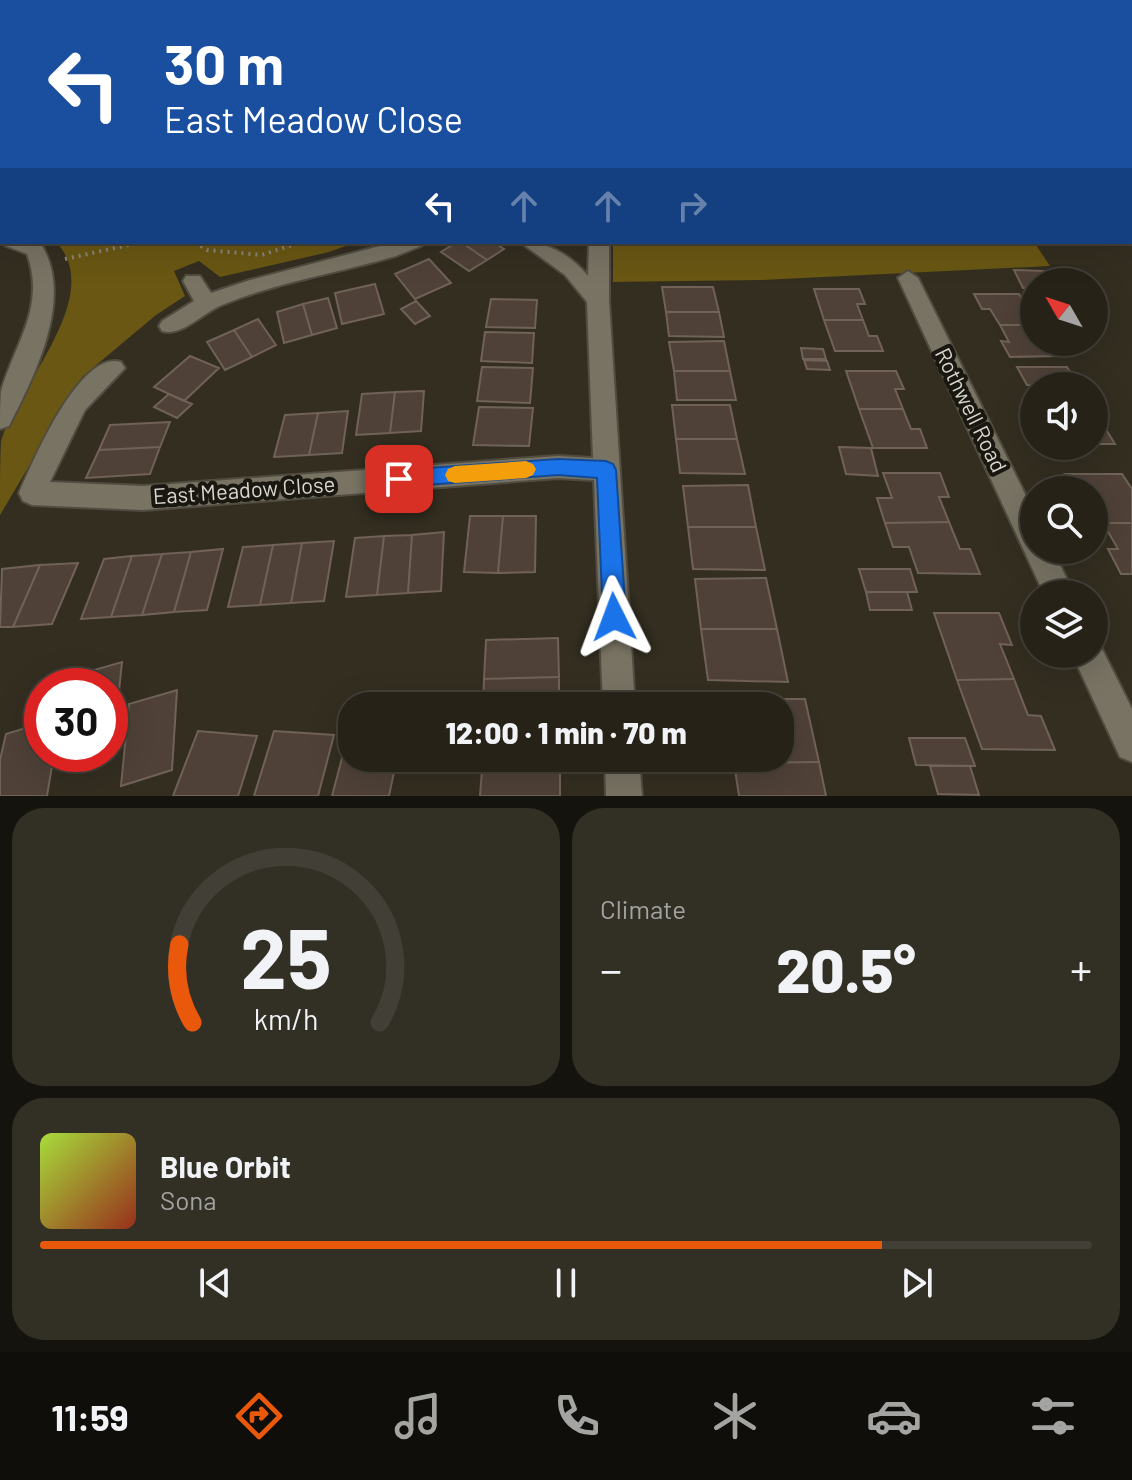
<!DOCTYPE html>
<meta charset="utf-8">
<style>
body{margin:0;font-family:Barlow,sans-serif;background:#322f25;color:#f1f3f6;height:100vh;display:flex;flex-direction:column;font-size:30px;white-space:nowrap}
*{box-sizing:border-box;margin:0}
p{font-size:26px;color:#a4a4a2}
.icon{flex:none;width:44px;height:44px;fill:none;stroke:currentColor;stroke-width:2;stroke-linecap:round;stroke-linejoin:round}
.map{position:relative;height:796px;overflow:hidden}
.details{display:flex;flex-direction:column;gap:12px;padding:12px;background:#15130d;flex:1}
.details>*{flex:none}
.hud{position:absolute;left:0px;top:0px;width:1132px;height:244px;box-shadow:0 8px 32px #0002,0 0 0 2px #423f37;background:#1a4fa0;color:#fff;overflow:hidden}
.needle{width:52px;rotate:309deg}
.buttons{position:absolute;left:1020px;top:268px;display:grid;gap:16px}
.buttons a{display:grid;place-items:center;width:88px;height:88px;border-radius:50%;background:#262218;box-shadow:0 8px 32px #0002,0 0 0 2px #423f37;font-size:40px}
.speed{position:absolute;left:24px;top:668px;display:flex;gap:16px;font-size:40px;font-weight:700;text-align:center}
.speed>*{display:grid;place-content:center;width:104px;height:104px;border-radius:50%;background:#262218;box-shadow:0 8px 32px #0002,0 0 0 2px #423f37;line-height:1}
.speed .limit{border:12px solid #d22;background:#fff;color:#111}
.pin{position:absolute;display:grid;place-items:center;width:68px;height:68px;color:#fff;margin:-34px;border-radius:16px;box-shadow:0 4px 12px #0006}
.me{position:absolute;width:88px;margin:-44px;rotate:357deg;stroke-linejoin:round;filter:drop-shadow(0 0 6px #0008)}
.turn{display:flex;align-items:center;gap:28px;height:168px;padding:0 32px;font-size:36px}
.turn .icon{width:104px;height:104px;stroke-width:2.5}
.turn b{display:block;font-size:56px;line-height:68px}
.lanes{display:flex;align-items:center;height:76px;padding:0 32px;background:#0003;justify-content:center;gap:40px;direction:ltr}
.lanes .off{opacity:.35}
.big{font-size:60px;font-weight:800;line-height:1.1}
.details .widget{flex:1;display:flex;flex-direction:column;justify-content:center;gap:12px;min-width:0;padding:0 28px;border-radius:32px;background:#322f25}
.details .dial{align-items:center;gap:0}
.dial svg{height:208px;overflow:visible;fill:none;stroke:#423f37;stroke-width:7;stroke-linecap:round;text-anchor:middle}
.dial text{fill:#f1f3f6;stroke:none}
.song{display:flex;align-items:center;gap:24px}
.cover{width:96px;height:96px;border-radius:12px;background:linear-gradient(135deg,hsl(80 70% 55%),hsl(10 70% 35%))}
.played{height:8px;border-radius:4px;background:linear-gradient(90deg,#ea580c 80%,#423f37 80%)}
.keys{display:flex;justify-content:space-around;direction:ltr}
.heat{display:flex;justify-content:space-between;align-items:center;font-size:44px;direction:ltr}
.details .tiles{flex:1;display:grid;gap:12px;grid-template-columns:1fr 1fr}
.widget:last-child{grid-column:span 2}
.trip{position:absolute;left:338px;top:692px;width:456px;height:80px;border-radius:32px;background:#262218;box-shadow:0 8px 32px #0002,0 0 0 2px #423f37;font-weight:800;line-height:80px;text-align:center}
.tab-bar{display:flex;height:128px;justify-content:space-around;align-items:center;background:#0f0e0a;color:#a4a4a2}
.tab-bar .icon{width:56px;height:56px}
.tab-bar .active{color:#ea580c}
.tab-bar b{font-size:36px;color:#f1f3f6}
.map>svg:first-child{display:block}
</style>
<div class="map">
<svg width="1132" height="796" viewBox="0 0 1132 796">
<rect width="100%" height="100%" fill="#332e20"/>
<path fill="#695713" d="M611,0h521v169l-2,-167z
M56,242h301l-28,10 -109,25 -21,-16 -25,10 11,25 -29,19 -74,62 -82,138c0,-20 0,-55 1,-73 15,-56 106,-146 55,-200z
M613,242h421l16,24 -290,14 -147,2z"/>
<path fill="#4f4137" stroke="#706257" stroke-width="2" d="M457,242h4l26,18 -18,11 -28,-19z
M461,242h32l11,7 -17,11z
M429,259l22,24 -36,16 -20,-25z
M1014,270l30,1 6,11h-16v7l-11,-1z
M375,284l9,30 -42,10 -7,-31z
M662,287h51l6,25h-53z
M814,289h45l6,15h-8l6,16h-39z
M974,294h45l15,24v7h-34l-10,-16h-8z
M328,298l9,30 -25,7 -9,-31z
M491,299l46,1 -2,28 -49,-1z
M416,301l14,15 -15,8 -14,-15z
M303,304l9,31 -28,8 -7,-31z
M666,312h53l5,25 -55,-1z
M258,319l18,26 -24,12 -18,-27z
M824,320h39l6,16h8l6,15h-48z
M1000,325h34v17h15l9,14 -48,1 -9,-16 8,1z
M234,330l18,27 -27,13 -18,-28z
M485,332l49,1 -2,30 -51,-2z
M724,341l6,30h-56l-5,-29z
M801,348l22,1 3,10h-23z
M190,356l29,12 -35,33 -30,-14z
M804,360l23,1 3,9 -23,-1z
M482,367l51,1 -3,35 -53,-2z
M1017,367h50l12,19 -52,-1z
M674,371h56l6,29h-59z
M846,371h50l8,18h-9l8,20h-44z
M424,391l-3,40 -31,2 5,-41z
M395,392l-5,41 -34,2 6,-41z
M169,394l23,10 -15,14 -23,-11z
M672,405h58l7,34h-61z
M479,407l54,1 -4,38 -56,-1z
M859,409h44l8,20h9l7,19h-54z
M1094,410l21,34h-21z
M348,411l-6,42 -33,2 9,-42z
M318,413l-9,42 -35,2 11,-42z
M170,422l-10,25 -61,3 11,-25z
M676,439h61l8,35 -65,-1z
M160,447l-10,27 -64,4 13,-28z
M839,447l32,1 7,28 -32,-2z
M883,473h57l9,24h-10l10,25 -64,1 -8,-25h15z
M1065,474h57l10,15v34h-29l-9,-16v-17h-20z
M748,485l8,42h-68l-5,-41z
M470,516h33l-5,57 -34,-1z
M503,516h33l-1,56 -37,1z
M949,522l11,27h10l10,25 -62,-1 -9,-26h-16l-8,-24z
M1103,523h29v51h-11l-13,-25h10z
M688,527h68l9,43 -72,-1z
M444,532l-3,59 -33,2 4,-58z
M412,535l-4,58 -31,2 7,-59z
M384,536l-7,59 -31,2 9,-59z
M334,541l-10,60 -33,2 11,-60z
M302,543l-11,60 -31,2 13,-60z
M273,545l-13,60 -32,2 15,-60z
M223,549l-16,61 -33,2 17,-60z
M191,552l-17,60 -32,3 20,-61z
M162,554l-20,61 -31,2 21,-61z
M132,556l-21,61 -30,2 23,-60z
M78,563l-26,61 -39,3 27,-62z
M40,565l-27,62h-13l2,-58z
M859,569h51l7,23h-51z
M766,578l11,51h-76l-6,-50z
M866,592h41l5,18h-42z
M934,613h65l13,32 -12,-1 14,35 -57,1z
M701,629h76l11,53 -80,-2z
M558,638l1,39 -75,2 2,-39z
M122,662l-4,39 -8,2v-17h-39l2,-10z
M559,677v29h-76l1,-27z
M1014,679l14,36 13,1 14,34 -73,-1 -25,-69z
M177,690l-5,80 -51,16 8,-82z
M725,699h80l14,63 -85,1v-5h46v-52h-54z
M42,723v31h12l-7,42h-47v-36l6,-26z
M198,731l59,5 -19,60h-65z
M274,731l60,4 -16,61h-64z
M348,735l4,1v22h45l-8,38h-57z
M909,738h56l10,28 -59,-1z
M819,762l7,34h-87l-5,-33z
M930,766h40l9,29 -41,-1z
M482,770h78v26h-80z"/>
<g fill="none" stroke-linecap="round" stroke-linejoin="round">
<defs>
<path id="minor" d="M77,0h12l1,2h-12z
M596,0h12v2h-12z
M0,77h2v8h-2z
M3,242h29l10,4c32,53 -8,131 -33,180l-9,3c0,-12 0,-27 1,-38 14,-48 45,-84 26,-137l-21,-8z
M395,242h29l-3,4 -25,10c-58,17 -118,26 -174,49 -18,7 -40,32 -60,26l-3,-5 3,-5 32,-20 -11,-20 3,-5h14l11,17 39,-13z
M520,242c28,0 50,12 68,34l1,-34h20v59l26,405h-32l-9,-226 -36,-2 -415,32 -111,-5 -9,-4 -4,-8c13,-30 61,-144 102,-131l4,6 -40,42 -35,72 93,4 415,-30 35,2 -6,-156 -22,-27z
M908,271l10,7 116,234v38h19l21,44h-30l-146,-316z
M1094,641l5,2 33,66v53l-12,-5 -48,-103h22z
M605,758h34l3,38h-36z"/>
</defs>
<use href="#minor" stroke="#504c40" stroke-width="4"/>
<path stroke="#898579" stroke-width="4" stroke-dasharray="2 5" stroke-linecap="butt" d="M195,242l12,8 55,5 39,-13
M65,259l77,-17"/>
<use href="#minor" fill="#787363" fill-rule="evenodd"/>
</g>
<path fill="#1a73e8" stroke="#114b97" stroke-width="2" d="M558,459l48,2 7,3 3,6 10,147 -3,8 -9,4 -8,-4 -3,-8 -6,-139 -39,-3 -159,12 -7,-2 -3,-6 3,-6 7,-3z"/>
<path fill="#f59e0b" d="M526,461l7,3 3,5 -3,6 -7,3 -71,5 -7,-2 -3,-6 3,-6 7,-3z"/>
<g text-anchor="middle" stroke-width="8" stroke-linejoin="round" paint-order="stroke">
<g font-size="22" fill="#d9d6cd" stroke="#191710">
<text transform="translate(971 410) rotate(64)" y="8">Rothwell Road</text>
<text transform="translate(244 490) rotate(-4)" y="8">East Meadow Close</text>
</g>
</g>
</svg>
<div class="buttons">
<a><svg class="needle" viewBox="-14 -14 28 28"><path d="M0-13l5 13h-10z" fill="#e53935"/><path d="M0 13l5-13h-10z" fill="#a4a4a2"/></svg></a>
<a><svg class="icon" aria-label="sound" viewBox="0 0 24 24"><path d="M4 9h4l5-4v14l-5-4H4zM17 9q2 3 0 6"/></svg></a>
<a><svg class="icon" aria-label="search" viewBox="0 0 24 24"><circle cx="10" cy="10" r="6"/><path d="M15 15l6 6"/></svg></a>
<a><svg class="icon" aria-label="layers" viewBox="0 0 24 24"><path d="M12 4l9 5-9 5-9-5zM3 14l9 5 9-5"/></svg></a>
</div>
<div class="speed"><div class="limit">30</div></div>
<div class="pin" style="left:399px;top:479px;background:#d93025"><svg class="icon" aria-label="arrive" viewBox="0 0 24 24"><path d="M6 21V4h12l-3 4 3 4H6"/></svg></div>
<svg class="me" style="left:614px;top:617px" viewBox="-20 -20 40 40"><path d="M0-17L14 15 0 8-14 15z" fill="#1a73e8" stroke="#fff" stroke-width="4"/></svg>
<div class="trip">12:00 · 1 min · 70 m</div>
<div class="hud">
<div class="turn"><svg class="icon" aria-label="left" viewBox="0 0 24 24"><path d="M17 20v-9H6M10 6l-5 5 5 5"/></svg><div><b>30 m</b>East Meadow Close</div></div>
<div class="lanes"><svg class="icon" aria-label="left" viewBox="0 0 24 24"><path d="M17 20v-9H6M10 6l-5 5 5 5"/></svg><svg class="icon off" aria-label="ahead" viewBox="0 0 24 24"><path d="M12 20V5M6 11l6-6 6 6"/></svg><svg class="icon off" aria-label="ahead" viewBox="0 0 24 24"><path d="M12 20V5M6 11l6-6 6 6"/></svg><svg class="icon off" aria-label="right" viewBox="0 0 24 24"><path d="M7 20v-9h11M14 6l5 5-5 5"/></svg></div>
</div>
</div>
<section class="details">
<div class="tiles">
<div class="widget dial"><svg viewBox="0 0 100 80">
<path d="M14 69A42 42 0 1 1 86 69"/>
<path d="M14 69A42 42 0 0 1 9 39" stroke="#ea580c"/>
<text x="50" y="56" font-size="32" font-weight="700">25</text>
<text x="50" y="72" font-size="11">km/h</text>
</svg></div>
<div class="widget"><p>Climate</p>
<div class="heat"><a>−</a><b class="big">20.5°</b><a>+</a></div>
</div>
<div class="widget">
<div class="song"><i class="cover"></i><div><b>Blue Orbit</b><p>Sona</p></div></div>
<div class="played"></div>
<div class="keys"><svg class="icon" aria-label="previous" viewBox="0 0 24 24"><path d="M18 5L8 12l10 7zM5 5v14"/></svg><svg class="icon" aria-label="pause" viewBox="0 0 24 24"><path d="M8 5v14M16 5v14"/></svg><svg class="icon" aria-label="next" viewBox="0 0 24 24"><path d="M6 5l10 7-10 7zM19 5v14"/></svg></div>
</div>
</div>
</section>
<nav class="tab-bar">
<b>11:59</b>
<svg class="icon active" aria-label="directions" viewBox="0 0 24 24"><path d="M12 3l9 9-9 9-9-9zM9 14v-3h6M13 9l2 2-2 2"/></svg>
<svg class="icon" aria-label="music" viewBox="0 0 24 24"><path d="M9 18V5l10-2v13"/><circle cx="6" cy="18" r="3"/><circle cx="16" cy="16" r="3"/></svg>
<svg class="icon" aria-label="phone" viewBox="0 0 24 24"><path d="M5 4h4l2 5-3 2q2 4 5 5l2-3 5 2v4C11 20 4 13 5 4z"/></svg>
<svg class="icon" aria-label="climate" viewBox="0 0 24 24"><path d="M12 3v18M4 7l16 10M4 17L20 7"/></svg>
<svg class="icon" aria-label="car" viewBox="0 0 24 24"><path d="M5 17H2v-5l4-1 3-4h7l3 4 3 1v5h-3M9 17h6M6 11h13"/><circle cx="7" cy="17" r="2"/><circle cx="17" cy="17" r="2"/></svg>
<svg class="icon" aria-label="filters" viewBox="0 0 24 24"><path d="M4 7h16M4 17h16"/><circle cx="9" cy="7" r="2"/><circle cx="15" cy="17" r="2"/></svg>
</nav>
